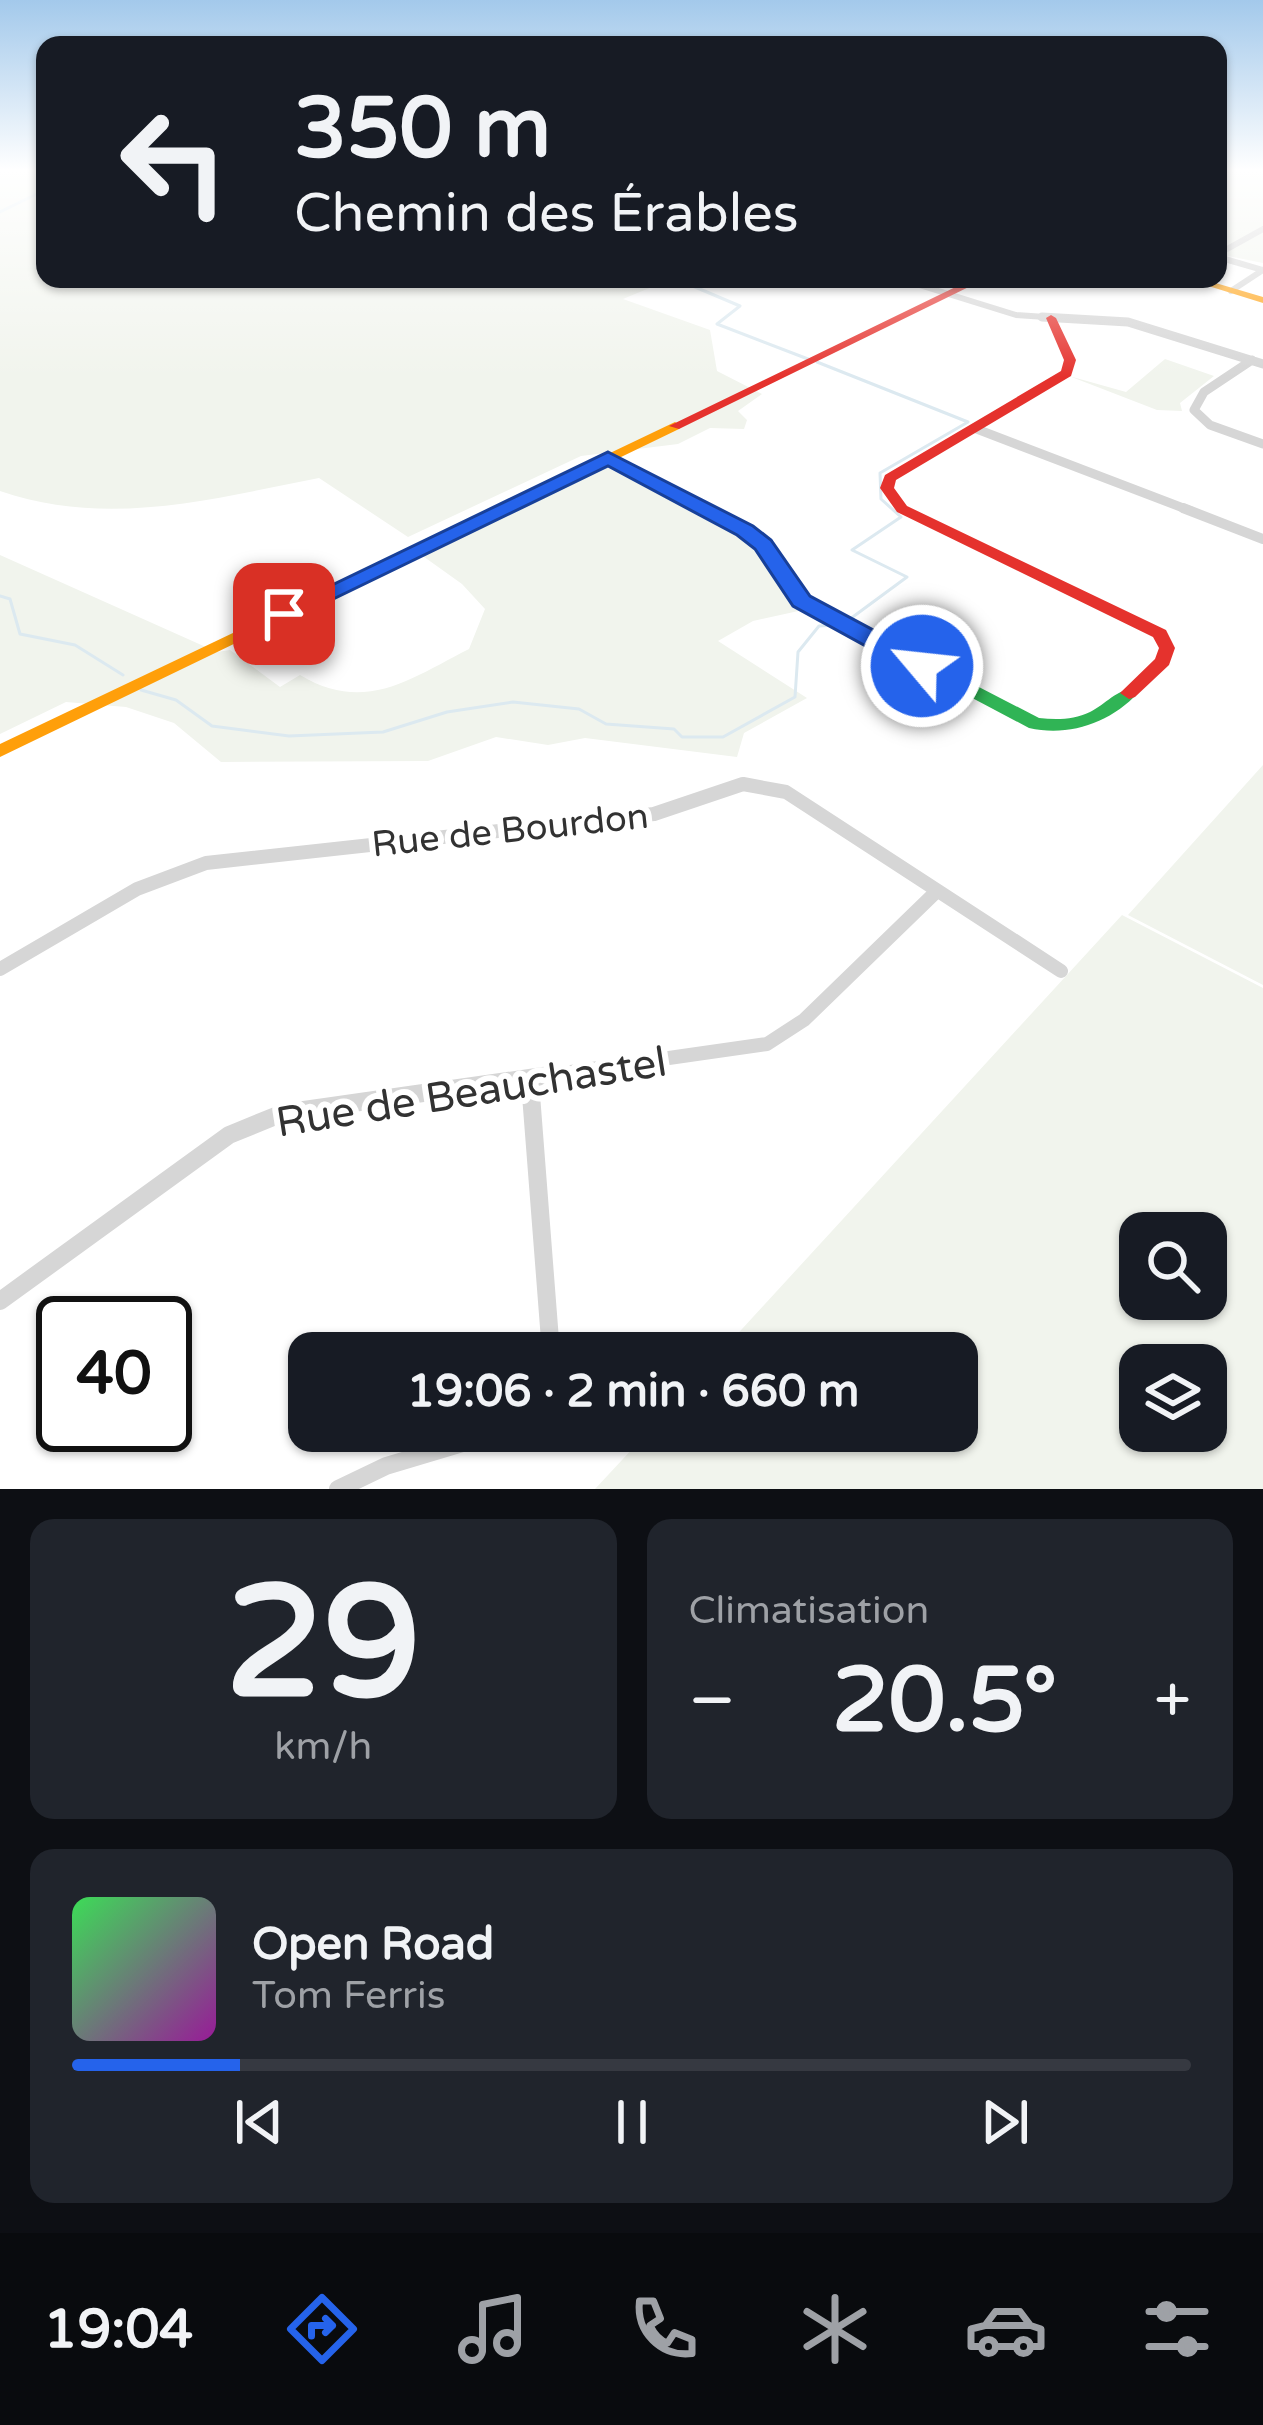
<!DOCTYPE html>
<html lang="fr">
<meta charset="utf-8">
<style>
body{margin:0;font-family:"Varela Round",sans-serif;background:#20242c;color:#f1f3f6;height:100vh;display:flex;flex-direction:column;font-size:45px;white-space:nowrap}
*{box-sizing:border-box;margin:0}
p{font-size:39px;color:#9ea1a6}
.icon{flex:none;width:66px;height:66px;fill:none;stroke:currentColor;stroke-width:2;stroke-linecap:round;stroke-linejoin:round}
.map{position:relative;height:1489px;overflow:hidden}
.sheet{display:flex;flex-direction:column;gap:30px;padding:30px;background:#0d0f14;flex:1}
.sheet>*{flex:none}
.hud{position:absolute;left:36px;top:36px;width:1191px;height:252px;border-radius:24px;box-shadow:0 3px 9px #0004;background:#171b24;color:#f1f3f6;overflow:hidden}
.buttons{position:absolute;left:1119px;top:1212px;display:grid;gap:24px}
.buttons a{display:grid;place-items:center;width:108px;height:108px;border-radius:24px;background:#171b24;box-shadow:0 3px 9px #0004;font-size:60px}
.speed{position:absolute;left:36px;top:1296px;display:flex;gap:24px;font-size:60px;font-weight:700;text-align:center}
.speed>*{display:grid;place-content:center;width:156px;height:156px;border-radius:50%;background:#171b24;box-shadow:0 3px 9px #0004;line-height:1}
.speed .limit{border:6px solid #111;border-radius:18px;background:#fff;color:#111}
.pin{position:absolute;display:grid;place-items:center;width:102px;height:102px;color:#fff;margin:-51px;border-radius:24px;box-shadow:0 6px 18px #0006}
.me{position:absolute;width:132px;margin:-66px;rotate:298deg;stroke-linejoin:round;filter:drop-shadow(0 0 9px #0008)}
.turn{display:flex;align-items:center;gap:42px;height:252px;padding:0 60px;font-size:54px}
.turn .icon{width:156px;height:156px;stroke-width:2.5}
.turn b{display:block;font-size:84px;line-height:102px}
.big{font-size:90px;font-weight:700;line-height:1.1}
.sheet .card{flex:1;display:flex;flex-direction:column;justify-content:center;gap:18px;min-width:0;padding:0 42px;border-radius:24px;background:#20242c}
.sheet .dial{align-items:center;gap:0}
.dial b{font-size:156px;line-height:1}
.song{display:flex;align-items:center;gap:36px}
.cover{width:144px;height:144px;border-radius:18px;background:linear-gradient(135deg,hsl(130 70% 55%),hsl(300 70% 35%))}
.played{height:12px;border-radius:6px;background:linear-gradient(90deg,#2563eb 15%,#363941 15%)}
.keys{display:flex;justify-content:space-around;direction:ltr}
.heat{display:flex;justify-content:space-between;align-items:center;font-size:66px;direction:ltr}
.sheet .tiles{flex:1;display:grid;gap:30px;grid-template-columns:1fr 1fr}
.card:last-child{grid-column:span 2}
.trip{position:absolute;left:288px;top:1332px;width:690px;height:120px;border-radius:24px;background:#171b24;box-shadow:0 3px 9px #0004;font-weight:700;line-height:120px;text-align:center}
.tabs{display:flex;height:192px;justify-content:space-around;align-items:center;background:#090b0e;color:#9ea1a6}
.tabs .icon{width:84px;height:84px}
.tabs .selected{color:#2563eb}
.tabs b{font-size:54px;color:#f1f3f6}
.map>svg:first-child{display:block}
</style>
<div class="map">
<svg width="1263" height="1489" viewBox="0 0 1263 1489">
<rect width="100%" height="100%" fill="#fff"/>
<path fill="#f1f4ed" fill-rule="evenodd" d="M0,170h45v109h626l-48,20 87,31 7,41 45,23 -24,17 9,9 -3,9 -34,-1 -32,16 -97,12 -173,81 -89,-59c-108,21 -211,50 -319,13z
M1218,170h45v93l-45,-9z
M1165,359l49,17 -34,27 2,8 -25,-1 -88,-34 57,16z
M606,467l147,76 50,67 -50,11 -35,20 89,57 -63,35 -7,24 -152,-19 -37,7 -52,-8 -68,24 -207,1 -47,-39 -48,-16 -60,-5 -66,32v-179l217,97 13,-2 50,37 20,-12c65,39 110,4 169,-26l16,-40 -23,-25 -42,-30z
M1263,765v220l-135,-70z
M1122,915l141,73v501h-668l54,-58h308v-78h-237zM1140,1233h66v66h-66zM1140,1365h66v66h-66z"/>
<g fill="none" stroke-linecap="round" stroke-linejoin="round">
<path stroke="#dce9f0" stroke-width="3" d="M0,212l45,-22
M676,279l64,27 -23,18 91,35
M817,362l151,60 -88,51 1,26 20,18 -49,33 55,27 -57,42
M0,596l10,3 10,35 55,11 48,30
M141,690l35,10 36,26 77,10 94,-4 64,-20 66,-10 66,7 27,15 68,5 8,8h41l72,-40 3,-45 21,-26 17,-1"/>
<path stroke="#d6d6d6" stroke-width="6" d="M1218,254l45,-25
M1218,257l45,13
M900,279l116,36 74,5
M1231,291l32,-21"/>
<path stroke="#d6d6d6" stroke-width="9" d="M1042,317l86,5 135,42
M1252,360l-48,32 -10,18 16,15 53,19
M974,428l217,83"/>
<path stroke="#d6d6d6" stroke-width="10" d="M1183,508l80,31"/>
<path stroke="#d6d6d6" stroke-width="14" d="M0,969l137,-80 69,-26 448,-49 89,-30 43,8 275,179
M529,1078l238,-34 37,-24 133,-129"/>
<path stroke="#d6d6d6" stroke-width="18" d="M530,1082l21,271
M0,1301l229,-166 54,-22 267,-38
M338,1489l48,-23 117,-35"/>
<path fill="#30b455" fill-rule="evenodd" d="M608,454l142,74 18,14 39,56 232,120c17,2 35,2 51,-6 16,-8 28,-24 45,-23l3,4c-28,30 -69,44 -109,35l-234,-124 -37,-56 -18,-14 -137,-73v-6z"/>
<path fill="#ff9f0a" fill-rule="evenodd" d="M1186,279h16l61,18v6z
M675,422l6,4 -2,3 -679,328v-13z"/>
<path fill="#e5322d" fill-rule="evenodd" d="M972,279h13l-306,150 -10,-3z
M1051,315l5,3 20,42 -5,16 -175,104 -2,8 13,18 259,124 9,18 -6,17 -34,32 -6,2 -9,-6 35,-34 4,-11 -6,-11 -256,-125 -17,-24 5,-13 176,-104 3,-11 -18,-42z"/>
</g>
<linearGradient id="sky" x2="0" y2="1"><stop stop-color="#a3c9eb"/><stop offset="0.45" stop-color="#fff"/><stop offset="1" stop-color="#fff" stop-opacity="0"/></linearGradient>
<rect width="1263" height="378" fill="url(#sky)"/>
<path fill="#2563eb" stroke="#184099" stroke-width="3" d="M608,452l145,74 18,14 39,56 121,65v11h-18l-120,-66 -38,-57 -18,-14 -129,-69 -316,153 -20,-5z"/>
<g text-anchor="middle" stroke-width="12" stroke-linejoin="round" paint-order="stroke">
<g font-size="36" fill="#323232" stroke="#fff">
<text transform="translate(510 829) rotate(-6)" y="13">Rue de Bourdon</text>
</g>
<g font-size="42" fill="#323232" stroke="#fff">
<text transform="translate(471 1091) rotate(-9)" y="15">Rue de Beauchastel</text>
</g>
</g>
</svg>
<div class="buttons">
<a><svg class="icon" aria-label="search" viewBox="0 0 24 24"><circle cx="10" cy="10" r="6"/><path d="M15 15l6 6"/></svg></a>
<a><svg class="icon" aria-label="layers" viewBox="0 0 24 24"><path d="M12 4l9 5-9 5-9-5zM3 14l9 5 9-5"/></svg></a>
</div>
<div class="speed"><div class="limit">40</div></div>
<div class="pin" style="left:284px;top:614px;background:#d93025"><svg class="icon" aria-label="arrive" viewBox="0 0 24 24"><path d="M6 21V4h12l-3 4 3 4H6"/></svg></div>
<svg class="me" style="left:922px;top:666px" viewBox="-20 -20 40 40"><circle r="17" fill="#2563eb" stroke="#fff" stroke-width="3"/><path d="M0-11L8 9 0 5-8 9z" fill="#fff"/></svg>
<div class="trip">19:06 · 2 min · 660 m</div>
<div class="hud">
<div class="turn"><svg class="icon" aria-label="left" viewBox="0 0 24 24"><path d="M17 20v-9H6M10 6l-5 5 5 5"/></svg><div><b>350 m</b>Chemin des Érables</div></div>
</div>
</div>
<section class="sheet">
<div class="tiles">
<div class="card dial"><b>29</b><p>km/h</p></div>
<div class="card"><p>Climatisation</p>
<div class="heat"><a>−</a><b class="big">20.5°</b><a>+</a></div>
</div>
<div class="card">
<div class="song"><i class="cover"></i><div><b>Open Road</b><p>Tom Ferris</p></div></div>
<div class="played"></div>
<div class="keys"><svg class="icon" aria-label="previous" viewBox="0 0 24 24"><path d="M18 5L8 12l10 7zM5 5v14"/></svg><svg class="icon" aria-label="pause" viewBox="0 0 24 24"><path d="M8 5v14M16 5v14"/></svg><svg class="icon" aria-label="next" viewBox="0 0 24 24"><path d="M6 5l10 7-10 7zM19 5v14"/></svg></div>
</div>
</div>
</section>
<nav class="tabs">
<b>19:04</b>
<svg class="icon selected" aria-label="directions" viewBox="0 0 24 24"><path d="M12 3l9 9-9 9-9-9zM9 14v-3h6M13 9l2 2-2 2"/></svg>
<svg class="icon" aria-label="music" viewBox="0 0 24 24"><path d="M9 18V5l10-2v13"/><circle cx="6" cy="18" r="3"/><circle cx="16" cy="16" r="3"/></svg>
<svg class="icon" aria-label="phone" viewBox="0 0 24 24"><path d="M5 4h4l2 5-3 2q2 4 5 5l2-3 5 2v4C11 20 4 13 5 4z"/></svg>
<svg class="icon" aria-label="climate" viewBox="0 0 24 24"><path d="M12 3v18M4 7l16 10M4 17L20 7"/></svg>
<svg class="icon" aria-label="car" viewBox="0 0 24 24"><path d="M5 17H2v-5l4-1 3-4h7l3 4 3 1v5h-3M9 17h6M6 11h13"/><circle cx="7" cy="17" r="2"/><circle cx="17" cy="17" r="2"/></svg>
<svg class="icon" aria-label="filters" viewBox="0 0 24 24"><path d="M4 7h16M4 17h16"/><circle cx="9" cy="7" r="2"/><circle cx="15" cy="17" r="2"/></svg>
</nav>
